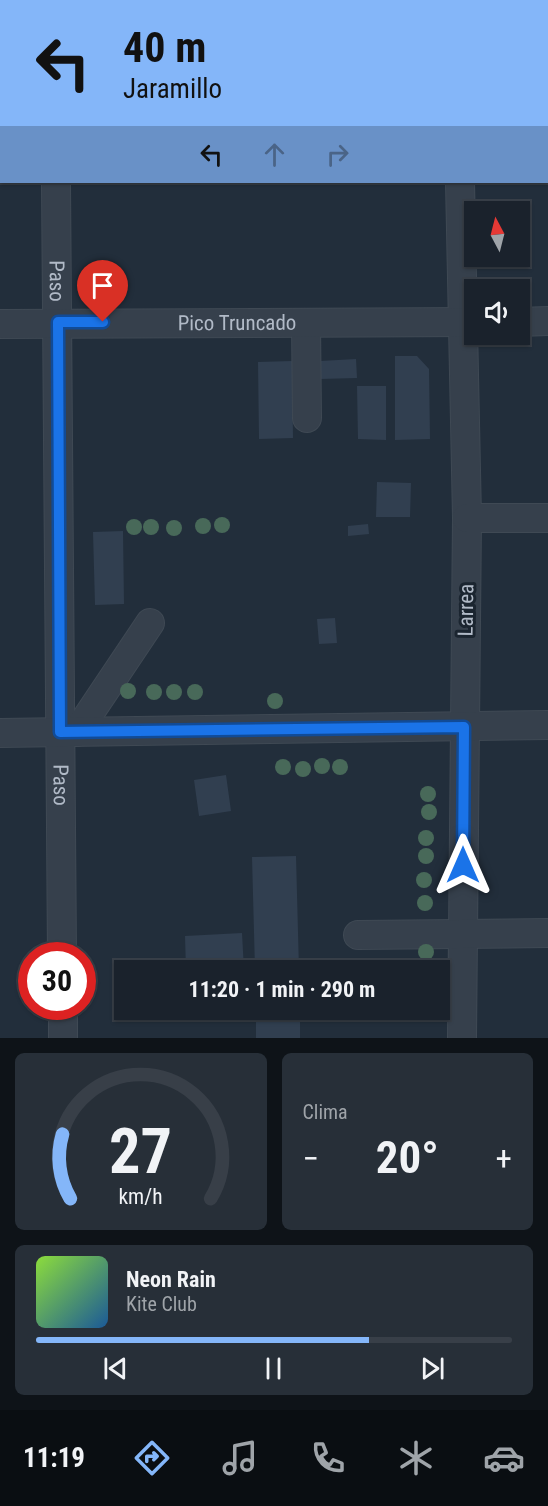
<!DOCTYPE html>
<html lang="es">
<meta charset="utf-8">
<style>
body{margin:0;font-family:"Roboto Condensed",sans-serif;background:#272f38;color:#f1f3f6;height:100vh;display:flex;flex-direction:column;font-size:22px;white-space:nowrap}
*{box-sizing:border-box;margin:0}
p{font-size:20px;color:#9fa4a9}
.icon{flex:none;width:33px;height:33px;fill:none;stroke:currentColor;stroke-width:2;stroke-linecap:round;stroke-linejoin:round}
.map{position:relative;height:1038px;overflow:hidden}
.drawer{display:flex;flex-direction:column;gap:15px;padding:15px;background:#0e1318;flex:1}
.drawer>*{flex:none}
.guide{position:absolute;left:0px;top:0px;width:549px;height:183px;box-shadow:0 2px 4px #0004,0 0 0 2px #383f48;background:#84b6f9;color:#111;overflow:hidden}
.needle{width:39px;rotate:353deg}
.controls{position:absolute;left:464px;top:201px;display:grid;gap:12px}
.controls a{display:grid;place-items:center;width:66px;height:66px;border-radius:0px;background:#1a222c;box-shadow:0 2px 4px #0004,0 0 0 2px #383f48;font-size:30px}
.speed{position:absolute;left:18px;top:942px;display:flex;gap:12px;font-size:30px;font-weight:700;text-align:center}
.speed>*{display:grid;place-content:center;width:78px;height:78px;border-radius:50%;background:#1a222c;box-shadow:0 2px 4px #0004,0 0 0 2px #383f48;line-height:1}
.speed .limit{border:9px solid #d22;background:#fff;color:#111}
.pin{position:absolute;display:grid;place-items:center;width:51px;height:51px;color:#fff;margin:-62px -26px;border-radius:50% 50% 50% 0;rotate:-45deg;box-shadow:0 0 6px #0007}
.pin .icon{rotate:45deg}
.me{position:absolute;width:66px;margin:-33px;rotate:0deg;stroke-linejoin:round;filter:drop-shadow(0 0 4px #0008)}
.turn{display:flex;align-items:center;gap:21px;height:126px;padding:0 24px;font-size:27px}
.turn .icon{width:78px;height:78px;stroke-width:2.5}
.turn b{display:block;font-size:42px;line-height:51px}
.lanes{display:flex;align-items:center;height:57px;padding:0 24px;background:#0003;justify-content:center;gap:30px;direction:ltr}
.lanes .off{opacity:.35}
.big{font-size:45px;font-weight:700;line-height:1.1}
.drawer .card{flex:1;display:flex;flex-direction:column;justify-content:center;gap:9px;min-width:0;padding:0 21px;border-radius:9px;background:#272f38}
.drawer .dial{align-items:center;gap:0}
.dial svg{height:156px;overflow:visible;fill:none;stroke:#383f48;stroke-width:7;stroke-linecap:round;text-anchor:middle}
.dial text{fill:#f1f3f6;stroke:none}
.song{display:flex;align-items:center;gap:18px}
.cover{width:72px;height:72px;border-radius:9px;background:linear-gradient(135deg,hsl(90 70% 55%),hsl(210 70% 35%))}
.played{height:6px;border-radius:3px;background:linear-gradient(90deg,#84b6f9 70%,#383f48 70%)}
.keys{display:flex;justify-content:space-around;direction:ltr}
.heat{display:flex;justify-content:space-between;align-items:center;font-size:33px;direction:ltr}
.drawer .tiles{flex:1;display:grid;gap:15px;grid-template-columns:1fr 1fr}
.card:last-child{grid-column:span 2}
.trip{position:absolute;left:114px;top:960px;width:336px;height:60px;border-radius:0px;background:#1a222c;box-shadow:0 2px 4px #0004,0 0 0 2px #383f48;font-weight:700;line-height:60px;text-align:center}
.tabs{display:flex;height:96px;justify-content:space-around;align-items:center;background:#0a0e12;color:#9fa4a9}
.tabs .icon{width:42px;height:42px}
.tabs .current{color:#84b6f9}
.tabs b{font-size:27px;color:#f1f3f6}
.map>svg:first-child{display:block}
</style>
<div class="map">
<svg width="548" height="1038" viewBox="0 0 548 1038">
<rect width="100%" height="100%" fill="#222e3b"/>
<path fill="#313f50" d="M395,356h22l12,13 1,70 -35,1z
M356,359l1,19 -37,1v-18z
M292,361l1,77 -34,1 -1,-77z
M357,386h29v54l-28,-1z
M377,482l34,1 -1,34h-34z
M368,524l1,10 -21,2v-10z
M123,531l1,73 -29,1 -2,-73z
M335,618l2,25 -18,1 -2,-25z
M226,775l5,36 -32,5 -5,-36z
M296,856l3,114h-44l-3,-113z
M242,933l2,37h-58l-1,-34z
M256,1010h44v28h-44z"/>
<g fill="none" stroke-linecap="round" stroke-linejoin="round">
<defs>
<g id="minor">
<path d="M54,0v2"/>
<path d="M459,2v-2"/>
<path d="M0,131h2"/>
<path id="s1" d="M56,182l6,774"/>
<path d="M460,182l7,336 -5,520"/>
<path d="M519,322l29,-1"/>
<path d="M306,323l1,95"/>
<path id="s2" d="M0,324l474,-2"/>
<path d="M467,518h81"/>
<path d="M77,732l73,-109"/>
<path d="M0,733l548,-8"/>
<path d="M358,935l190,-2"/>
<path d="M63,1006v32"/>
</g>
</defs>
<use href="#minor" stroke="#3f4954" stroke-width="30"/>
<use href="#minor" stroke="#36404c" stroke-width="28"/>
</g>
<g fill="#486959">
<circle cx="222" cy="525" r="8"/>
<circle cx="203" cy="526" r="8"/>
<circle cx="134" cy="527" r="8"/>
<circle cx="151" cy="527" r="8"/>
<circle cx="174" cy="528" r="8"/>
<circle cx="128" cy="691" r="8"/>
<circle cx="154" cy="692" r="8"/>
<circle cx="174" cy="692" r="8"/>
<circle cx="195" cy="692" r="8"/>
<circle cx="275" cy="701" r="8"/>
<circle cx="322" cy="766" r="8"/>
<circle cx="283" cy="767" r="8"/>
<circle cx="340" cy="767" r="8"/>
<circle cx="303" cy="769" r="8"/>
<circle cx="428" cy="794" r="8"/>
<circle cx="429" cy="812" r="8"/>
<circle cx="426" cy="838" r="8"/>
<circle cx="426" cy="856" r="8"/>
<circle cx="424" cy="880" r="8"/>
<circle cx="425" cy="903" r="8"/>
<circle cx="426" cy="952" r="8"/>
</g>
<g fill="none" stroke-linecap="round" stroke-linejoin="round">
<defs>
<path id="route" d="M103,322h-45l2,410 404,-5 -1,138"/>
</defs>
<use href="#route" stroke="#114b97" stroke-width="15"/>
<use href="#route" stroke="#1a73e8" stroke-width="10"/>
</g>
<g text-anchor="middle" stroke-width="6" stroke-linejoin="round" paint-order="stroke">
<g font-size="21" fill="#b1bac7" stroke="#1b2530">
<text dy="7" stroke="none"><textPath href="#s1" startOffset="99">Paso</textPath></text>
<text dy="7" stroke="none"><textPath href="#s2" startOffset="237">Pico Truncado</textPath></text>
<text transform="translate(466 610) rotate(-89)" y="7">Larrea</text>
<text dy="7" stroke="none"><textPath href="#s1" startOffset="603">Paso</textPath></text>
</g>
</g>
</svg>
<div class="controls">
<a><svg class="needle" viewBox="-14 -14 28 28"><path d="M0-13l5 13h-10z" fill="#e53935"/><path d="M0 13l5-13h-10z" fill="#9fa4a9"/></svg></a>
<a><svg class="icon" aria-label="sound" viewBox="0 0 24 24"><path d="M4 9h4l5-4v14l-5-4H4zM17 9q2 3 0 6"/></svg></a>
</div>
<div class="speed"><div class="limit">30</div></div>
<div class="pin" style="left:103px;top:322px;background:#d93025"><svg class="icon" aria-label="arrive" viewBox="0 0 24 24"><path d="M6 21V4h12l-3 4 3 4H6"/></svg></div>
<svg class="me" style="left:463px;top:865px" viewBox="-20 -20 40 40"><path d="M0-17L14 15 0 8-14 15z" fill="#1a73e8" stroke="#fff" stroke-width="4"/></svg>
<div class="trip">11:20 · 1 min · 290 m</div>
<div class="guide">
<div class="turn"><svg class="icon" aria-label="left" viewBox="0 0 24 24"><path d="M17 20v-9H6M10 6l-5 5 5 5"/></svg><div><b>40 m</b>Jaramillo</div></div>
<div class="lanes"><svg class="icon" aria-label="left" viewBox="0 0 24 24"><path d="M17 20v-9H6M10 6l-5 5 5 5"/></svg><svg class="icon off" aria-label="ahead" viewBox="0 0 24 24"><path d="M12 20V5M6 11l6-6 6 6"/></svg><svg class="icon off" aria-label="right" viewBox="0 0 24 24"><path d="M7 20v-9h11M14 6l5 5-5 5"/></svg></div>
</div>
</div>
<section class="drawer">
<div class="tiles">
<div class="card dial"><svg viewBox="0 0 100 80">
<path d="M14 69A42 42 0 1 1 86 69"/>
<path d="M14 69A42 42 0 0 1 10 36" stroke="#84b6f9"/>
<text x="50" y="56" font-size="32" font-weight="700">27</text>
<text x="50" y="72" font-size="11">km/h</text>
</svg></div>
<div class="card"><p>Clima</p>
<div class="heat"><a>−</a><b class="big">20°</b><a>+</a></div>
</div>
<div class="card">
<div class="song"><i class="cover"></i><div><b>Neon Rain</b><p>Kite Club</p></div></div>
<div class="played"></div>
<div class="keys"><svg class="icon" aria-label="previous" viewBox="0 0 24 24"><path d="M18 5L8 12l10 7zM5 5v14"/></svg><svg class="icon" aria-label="pause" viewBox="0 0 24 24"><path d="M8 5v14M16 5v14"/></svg><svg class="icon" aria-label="next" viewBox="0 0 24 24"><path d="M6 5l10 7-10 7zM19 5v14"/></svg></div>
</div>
</div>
</section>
<nav class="tabs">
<b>11:19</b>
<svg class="icon current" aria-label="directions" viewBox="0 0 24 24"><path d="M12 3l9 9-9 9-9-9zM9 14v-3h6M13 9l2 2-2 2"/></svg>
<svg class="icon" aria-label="music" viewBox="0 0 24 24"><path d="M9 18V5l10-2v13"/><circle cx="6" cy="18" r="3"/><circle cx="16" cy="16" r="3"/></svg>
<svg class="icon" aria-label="phone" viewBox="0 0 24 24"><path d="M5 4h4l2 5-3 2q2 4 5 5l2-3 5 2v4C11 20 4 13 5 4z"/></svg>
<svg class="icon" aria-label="climate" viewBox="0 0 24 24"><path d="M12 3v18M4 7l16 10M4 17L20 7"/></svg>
<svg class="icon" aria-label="car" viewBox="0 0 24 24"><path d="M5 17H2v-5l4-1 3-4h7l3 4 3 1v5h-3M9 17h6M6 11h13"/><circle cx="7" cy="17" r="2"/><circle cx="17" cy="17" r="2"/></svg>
</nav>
